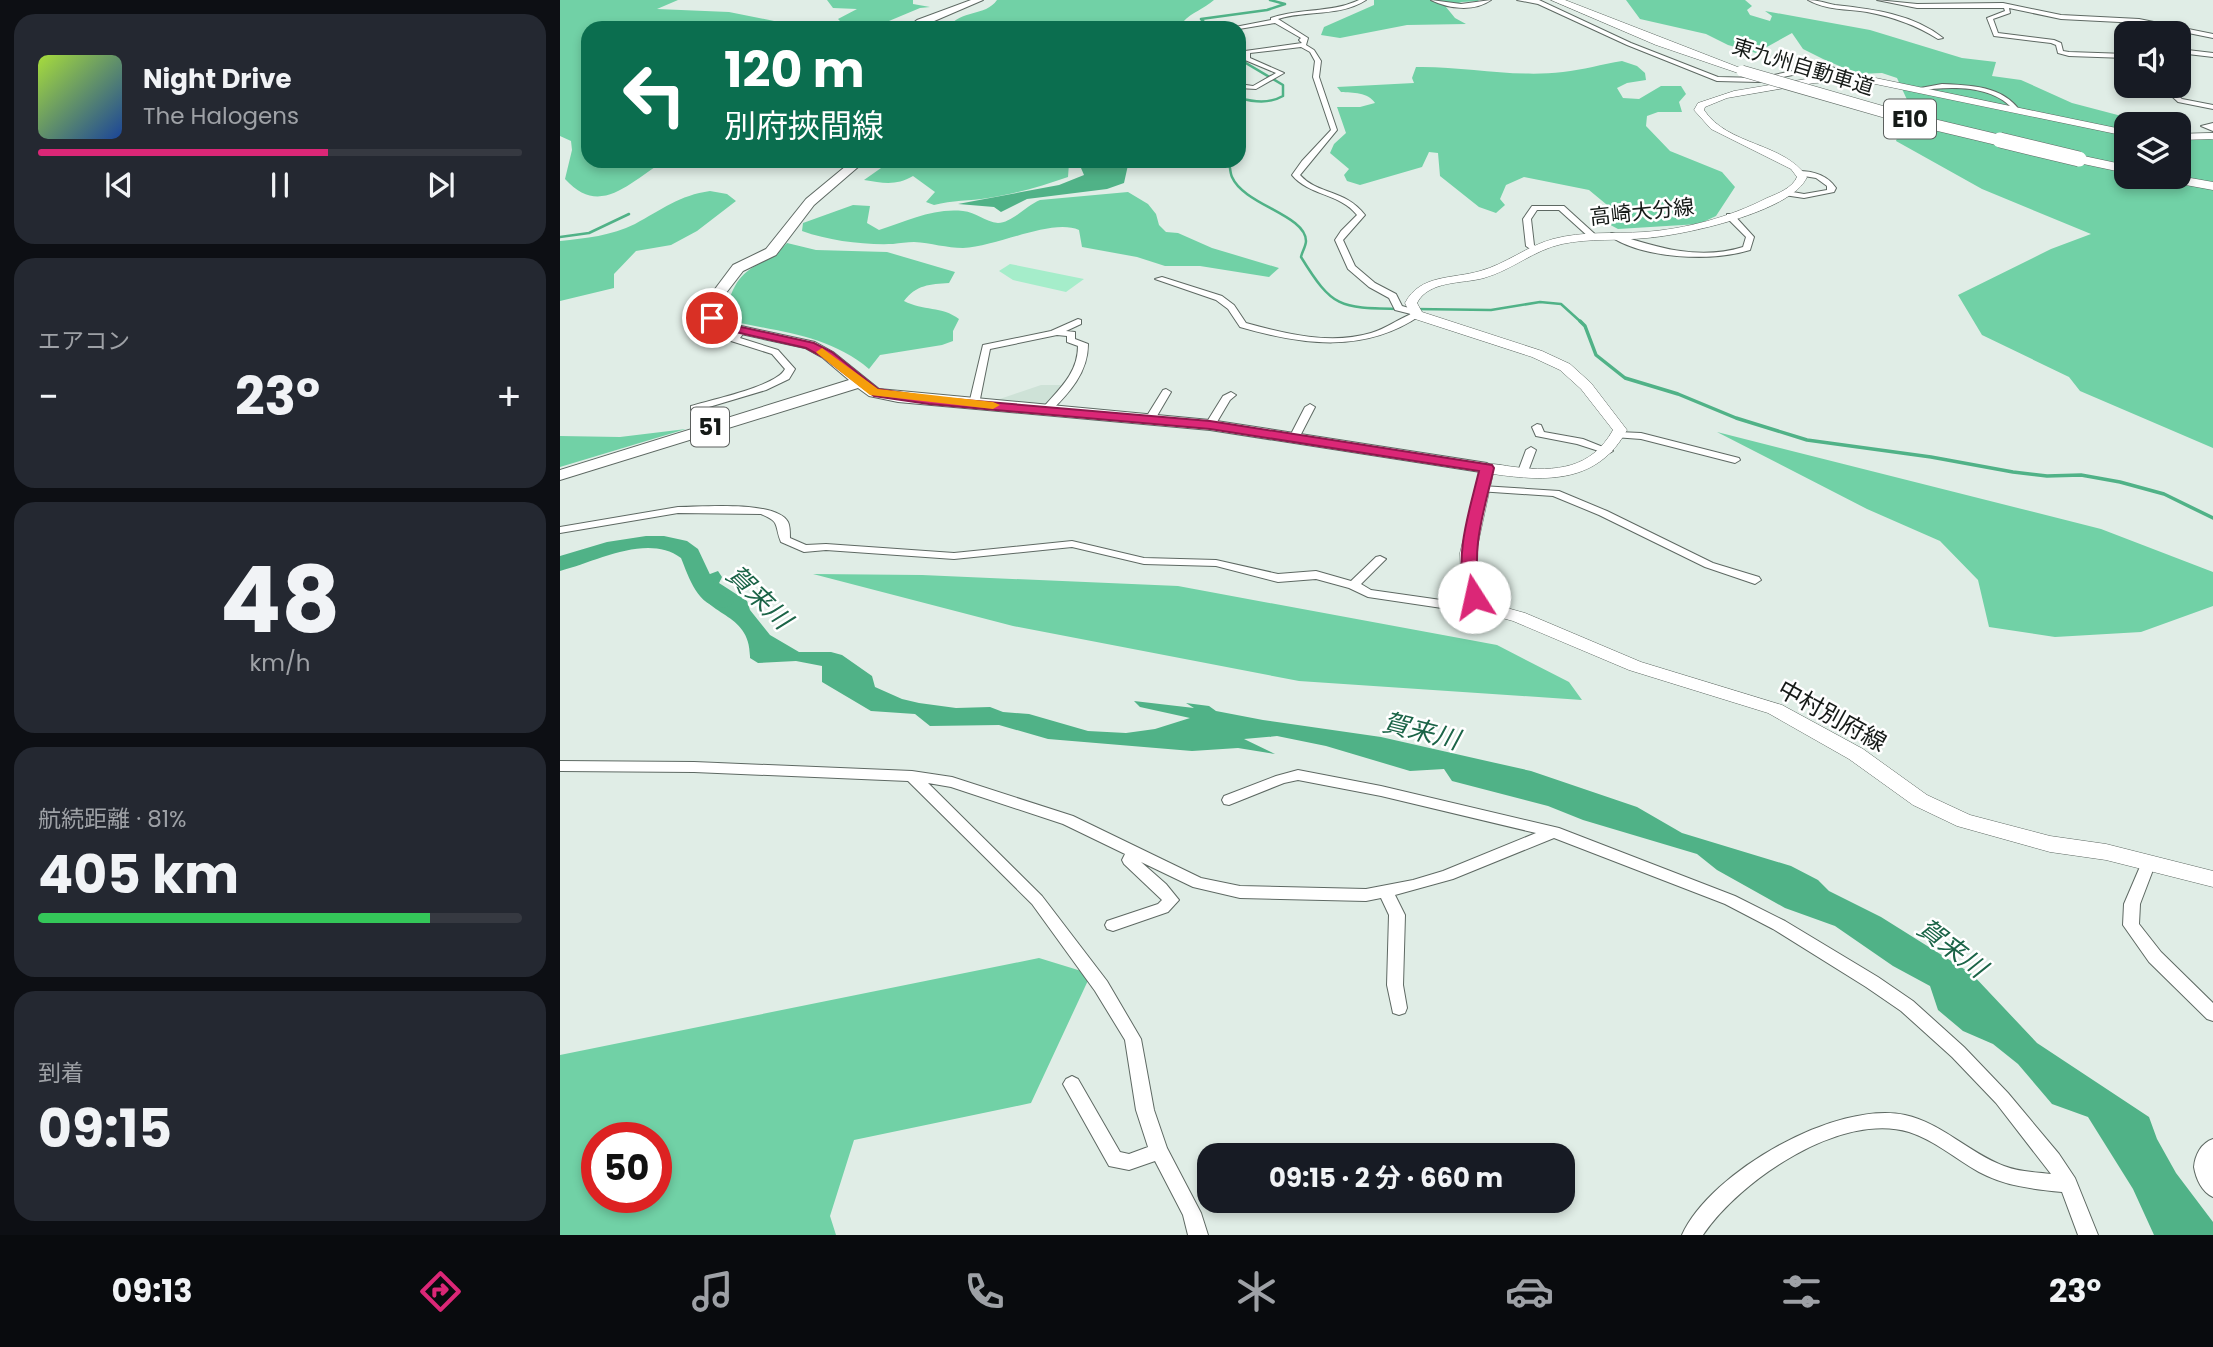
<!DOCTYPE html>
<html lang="ja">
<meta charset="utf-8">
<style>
body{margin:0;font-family:Poppins,"Noto Sans JP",sans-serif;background:#242831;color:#f1f3f6;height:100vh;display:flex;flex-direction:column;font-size:26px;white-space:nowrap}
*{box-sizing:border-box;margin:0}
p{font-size:23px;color:#9ea1a6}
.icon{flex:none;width:38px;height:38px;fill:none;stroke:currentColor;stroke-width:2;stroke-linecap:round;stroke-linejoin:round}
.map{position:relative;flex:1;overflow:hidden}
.side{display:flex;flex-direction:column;gap:14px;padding:14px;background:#0d0f14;width:560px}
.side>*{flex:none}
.top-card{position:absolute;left:21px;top:21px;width:665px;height:147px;border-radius:21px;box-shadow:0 4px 10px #0003;background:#0b6e4f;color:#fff;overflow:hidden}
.tools{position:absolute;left:1554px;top:21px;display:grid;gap:14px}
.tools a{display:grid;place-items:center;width:77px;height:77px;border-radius:14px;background:#171b24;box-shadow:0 4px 10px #0003;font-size:35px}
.speed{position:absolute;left:21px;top:1122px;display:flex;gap:14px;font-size:35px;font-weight:700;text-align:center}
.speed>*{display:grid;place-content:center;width:91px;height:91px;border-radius:50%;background:#171b24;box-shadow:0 4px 10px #0003;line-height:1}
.speed .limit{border:10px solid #d22;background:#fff;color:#111}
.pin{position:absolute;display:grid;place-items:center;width:60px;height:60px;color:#fff;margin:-30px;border:4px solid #fff;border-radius:50%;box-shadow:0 2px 7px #0007}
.me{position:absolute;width:77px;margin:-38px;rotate:350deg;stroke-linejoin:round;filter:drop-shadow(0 0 5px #0008)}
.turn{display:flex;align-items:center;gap:24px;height:147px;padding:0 28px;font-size:32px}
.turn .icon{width:91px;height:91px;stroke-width:2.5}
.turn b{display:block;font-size:49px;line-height:60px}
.big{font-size:52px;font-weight:700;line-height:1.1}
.side .card{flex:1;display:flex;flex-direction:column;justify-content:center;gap:10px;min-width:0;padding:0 24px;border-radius:21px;background:#242831}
.side .dial{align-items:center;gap:0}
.dial b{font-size:91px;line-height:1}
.song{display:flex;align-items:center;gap:21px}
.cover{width:84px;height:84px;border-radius:10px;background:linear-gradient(135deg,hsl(80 70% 55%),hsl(220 70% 35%))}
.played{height:7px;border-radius:4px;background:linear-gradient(90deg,#db2777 60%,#363941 60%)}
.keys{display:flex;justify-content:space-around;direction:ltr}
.heat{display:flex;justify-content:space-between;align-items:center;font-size:38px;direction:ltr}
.charge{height:10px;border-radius:5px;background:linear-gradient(90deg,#34c759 81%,#363941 0)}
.trip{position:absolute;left:637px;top:1143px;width:378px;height:70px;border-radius:21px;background:#171b24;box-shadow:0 4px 10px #0003;font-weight:700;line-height:70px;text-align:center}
.menu{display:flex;height:112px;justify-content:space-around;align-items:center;background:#090b0e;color:#9ea1a6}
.menu .icon{width:49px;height:49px}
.menu .on{color:#db2777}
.menu b{font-size:32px;color:#f1f3f6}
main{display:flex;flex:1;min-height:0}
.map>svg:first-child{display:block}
</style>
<main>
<section class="side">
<div class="card">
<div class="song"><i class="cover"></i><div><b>Night Drive</b><p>The Halogens</p></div></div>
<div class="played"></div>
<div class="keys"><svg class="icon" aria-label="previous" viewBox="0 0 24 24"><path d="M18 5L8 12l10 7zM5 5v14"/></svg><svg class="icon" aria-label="pause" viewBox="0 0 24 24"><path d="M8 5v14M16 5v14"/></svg><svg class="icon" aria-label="next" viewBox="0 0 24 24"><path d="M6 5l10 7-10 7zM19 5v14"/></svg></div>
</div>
<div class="card"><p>エアコン</p>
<div class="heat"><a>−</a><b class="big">23°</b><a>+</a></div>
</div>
<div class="card dial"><b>48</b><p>km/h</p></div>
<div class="card"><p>航続距離 · 81%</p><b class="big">405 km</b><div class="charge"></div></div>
<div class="card"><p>到着</p><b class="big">09:15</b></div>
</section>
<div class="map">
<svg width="1653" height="1235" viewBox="0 0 1653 1235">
<rect width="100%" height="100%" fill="#e0ede6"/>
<path fill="#cee2d7" d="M481,385h20l-15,20 -49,-5z"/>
<path fill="#a5edca" d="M450,264l74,15 -18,13 -53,-12 -14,-9z"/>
<path fill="#71d1a6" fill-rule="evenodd" d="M0,0h118l-21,9 72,3 50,10 3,6h-194v133h77c-34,19 -64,58 -100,18l7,-29 -1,-9 -11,-5z
M267,0h86v4l17,3 -10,1 -43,18 -45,2 12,-3 -6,-6 19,-10 -24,-1z
M437,0h217c-10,9 -22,12 -31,22l9,6h-244c13,-19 37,-11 49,-28z
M814,0h104l1,1 -17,1 -16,5 9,11 11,6 -59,1 -67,13 -19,-3 3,-8 50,-22z
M1066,0h119l7,6 -5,4 3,5 20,6 2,-5 -7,-5 105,19 92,28 34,4 -4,14 29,4 51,23 80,21h-26v53h53v-46l34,9v308l-133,-57 -11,-14 -87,-42 -24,-40 93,-46 40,-15 -109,-45 -86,-48 13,-37 -12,-26 -15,-5 -24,1 -35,-15 -20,-10 -11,-16 -36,20 -28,-8 -22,-11 -66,-15z
M1062,61l15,5 8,7 1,7 -19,3 -10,5 6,10 16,1 22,-13h20l5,8 -7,8 3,10h-24l-11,4 -1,10 24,25 52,21 13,15 -19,29 -17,8 -81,5 -15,-8 15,-7 -29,-24 -65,-13 -18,8 -6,14 5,6 -9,8 -17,-6 -39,-31 -2,-23 -9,-1 -7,15 -62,18 -13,-4 -3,-6 5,-6 -19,-16 4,-9 12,-11 -9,-26h23l15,-4c-7,-11 -22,-10 -34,-11l-4,-5 77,-4 -2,-5 4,-11c49,-1 98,11 147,5 20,-2 39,-8 59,-11z
M331,161h174l4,2 -1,14c-26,9 -53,17 -80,21 -18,3 -36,2 -54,7l-8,-3 9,-10 -22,-16c-17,10 -30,7 -49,4z
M150,191l17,3 9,7 -39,30 -26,14 -35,6 -22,23v14l-54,13v-60c26,-3 51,-5 75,-17 26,-14 45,-29 75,-33z
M568,192l20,12 8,10 3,11 7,7 12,1 34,15 67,20 -10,9 -69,-11h-35l-28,-9 -55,-10 -3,-17c-28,-12 -82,17 -116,18 -16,0 -32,-5 -49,-6 -7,0 -14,1 -21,2 -30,1 -63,-3 -91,-13l1,-8 50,-18 17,1 -3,17 12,7c29,-9 53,-22 84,-19 13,1 22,11 35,12 14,0 29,-18 42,-23z
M227,243l29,7 71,2 68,20 -6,11c-19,1 -33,2 -45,18 19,10 38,5 55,18l-6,12v10l-11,4 -62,10 -11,14c-40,-34 -90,-37 -138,-48l-6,-8c14,-52 29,-39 62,-70z
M126,429l-126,38v-31l60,1z
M1157,432l384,97 112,43v34l-72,26 -86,5 -66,-10 -11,-47 -38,-39 -73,-32z
M253,574l109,1 256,11 319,59 72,37 13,18 -283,-19 -286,-55z
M479,958l52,16 -60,129 -177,37 -24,76 6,19h-276v-180zM37,1138h59v59h-59z"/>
<path fill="#50b287" d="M518,161h47l3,4 -4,18 -17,6 -80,10 -26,13 -7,-5 -36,-3 101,-19 25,-10z
M158,571l4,6 -3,6 28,18 3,9 20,25 29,17h32l11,3 30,21 3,11 27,12 17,4 37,5 34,-1 13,5 26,2 59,17 38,2 29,-4 35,-11 -50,-11 -6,-6 60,7 -8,-5 23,3 7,5 47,9 118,17 150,34 106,36 45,26 109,33 27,14 11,11 52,26 91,57 65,69 112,74 8,22 19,34 37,49v13h-59l-21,-46 -45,-72 -36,-13 -34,-40 -25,-20 -30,-13 -25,-21 -8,-24 -37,-20 -58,-40 -50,-18 -68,-38 -20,-16 -114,-34 -35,-14 -96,-25 -8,-12 -34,2 -84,-25 -49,-10 -33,3 31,15 -37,-6 -46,3 -144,-12 -49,-14 -69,1 -15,-12 -44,-3 -49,-29v-16l-26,-5 -38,2 -8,-5c1,-48 -46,-39 -56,-78z"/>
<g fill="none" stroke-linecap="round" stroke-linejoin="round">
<path stroke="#50b287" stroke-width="2.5" d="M650,28l-9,-9 66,-9 18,-6 -15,-4
M679,59l44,26v11c-14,8 -29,6 -44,2
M669,161c1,5 1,12 3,16 12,28 74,38 74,64 0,5 -4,11 -5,16 32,52 39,51 99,52
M0,237l29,-4 40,-19
M855,309l76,1 49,-8 21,2 21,19"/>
<path stroke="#50b287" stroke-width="3.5" d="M1020,321l5,5 11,29 29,23 53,16 58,24 71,22 124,17 82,15 34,4 34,-1 39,7 44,12 49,24"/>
<path fill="#50b287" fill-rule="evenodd" d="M86,536h18l23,5 11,8 16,34 20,18 -3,5c-31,8 -41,-26 -50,-48 -34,-25 -85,4 -121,13v-15l47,-14z"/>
<defs>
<path id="minor" d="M799,0h7c-26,17 -60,10 -88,19l30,19 -2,7 8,5 7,11 -2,16 18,53 -37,45c18,20 45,14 65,40l-22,25 12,26 20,17 21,11 6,12 14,4 5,5c-57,39 -118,30 -181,12l-12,-18 -12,-9 -61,-21 7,-2 60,19 12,9 12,18c40,11 85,22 125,10 14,-4 26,-13 40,-19l-16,-4 -6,-12 -20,-11 -21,-18 -13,-29 6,-9 16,-16c-17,-22 -48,-19 -65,-40l10,-14 29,-31 -18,-53 2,-16 -5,-9 -9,-5 -51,6v5l34,15 -28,16 -17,-1v-4l14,2 23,-13 -31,-13v-9l57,-8 -3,-3 2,-2 -26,-15 -36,6 -4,-2 36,-7v-2c29,-10 61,-5 88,-18z
M871,0l30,4 30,-4c-17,12 -42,9 -60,0z
M957,0h22l92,43 87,34 41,1 63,-13 13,3 8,9 -5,1 -7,-8 -9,-1 -63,13 -42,-1 -90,-36 -89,-41z
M1248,0c9,0 18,3 27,5 37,4 78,9 108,33l-5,1c-22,-14 -45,-22 -71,-27 -19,-3 -42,-2 -59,-12z
M1317,0l40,4 86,-1 58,12 78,4 74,15v4l-74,-15 -78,-4 -52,-11 1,5 -17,6 5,14 56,7 7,3 2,8 6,1 57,2v4l-57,-2 -11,-3 -2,-8 -5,-2 -57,-7 -7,-18 18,-7 -1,-3h-87z
M1619,49l34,4v4l-34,-4z
M1382,84c28,1 61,2 78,27l-5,1c-20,-28 -67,-26 -97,-21l-3,-2z
M1601,86h6l15,13 31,6v4l-35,-7z
M1653,123v8l-12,-5z
M1238,171c16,0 29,4 38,17l-2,4 -30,6 -20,-3 -1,-2 4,-2 17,3 23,-4v-4l-11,-8 -18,-3z
M972,206h32l33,30 -7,2 -31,-28h-22l-6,9 3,26 6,4 -7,2 -7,-5 -3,-27z
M1167,214h6l21,23 -4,13c-39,12 -108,9 -142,-15l4,-2c43,14 86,28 131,14l3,-10 -19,-19z
M518,319l3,1v4l-15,7 9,1v7l13,5c0,29 -19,49 -38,68l-4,1 -5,-3c17,-20 37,-36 37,-64l-11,-4v-6l-10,-1 -67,14 -11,55 -5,3 -4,-1 -1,-2 14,-59 68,-14z
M180,328l5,3 -5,7 38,12 17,19 -6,10 -23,11 -67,20h-8v-4c20,-6 86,-20 94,-37l-13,-15 -41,-13c-3,-4 5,-12 9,-13z
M606,389l5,3 -17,29 -4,1 -4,-1 -1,-2 18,-29z
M671,392l5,3 -6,5 -16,27h-8l-1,-2 18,-29z
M750,404l5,3 -16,31 -1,2h-8l-1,-2 16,-31z
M977,424l4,1 3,7 39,7 30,12 -5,3 -31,-10 -41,-8 -4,-9z
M1058,432l23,1 98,25 1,2 -5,3 -94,-24 -27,-2v-4z
M971,447l5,3 -9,24 -1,2h-8l-1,-2 9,-24z
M922,486l77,5 48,20 106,52 46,14 2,3 -6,4 -50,-17 -106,-52 -46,-19 -75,-5 -1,-2z
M118,507c23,0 98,-7 110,15 2,4 2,11 2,16l16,7 20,-1 128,9 118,-12 72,17 72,2 62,14 38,-3 35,10 25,-24 4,-1 6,3 -25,25 10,6 91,13h21l6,4 -6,4h-21l-94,-14 -19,-9 -33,-9 -38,3 -62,-16 -72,-2 -72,-17 -118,12 -128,-9 -22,2 -23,-10c-7,-17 0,-20 -20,-28l-83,-1 -118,20v-6z
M0,761l134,1 218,9 40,6 121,39 128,62 39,8 126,3 47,-9 30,-9 93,-38 -155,-37 -83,-16 -14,3 -55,22 -5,-1 -2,-4 2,-4 52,-20 22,-6 83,16 178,42 176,68 50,25 93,56 35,24 51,46 44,46 51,61 16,24 23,57h-20l-16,-43c-30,-3 -57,-6 -83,-20 -23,-13 -45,-32 -70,-40 -68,-21 -170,49 -206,103h-21c28,-63 155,-135 223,-120 37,8 64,38 99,51 15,6 32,6 47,8l-55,-71 -44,-46 -51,-46 -35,-24 -93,-58 -48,-25 -171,-66 -101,41 -58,16 10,20 -2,70 4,23 -2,5 -6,2 -6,-2 -6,-28 2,-70 -8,-17 -15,3 -126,-3 -47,-11 -52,-25 25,22 13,16 -11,12 -55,19 -6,-2 -2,-4 2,-4 51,-17 4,-4 -38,-36 -2,-4 3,-6 -62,-30 -112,-37 -23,-4 114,113 65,85 34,58 13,71 13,38 34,65 7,22h-20l-5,-20 -28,-54 -26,9 -20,-4 -46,-82 3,-5 6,-3 6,3 42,73 9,2 19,-7 -12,-37 -11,-70 -30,-49 -63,-87 -124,-123 -214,-9 -134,-1z
M1589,856l5,2 2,4 -16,42 -1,20 22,28 52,51v18l-6,-2 -58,-57 -26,-37 1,-21 18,-42 2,-4z
M1653,1139v58c-11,-5 -17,-18 -19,-30 1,-12 7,-24 19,-28z"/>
<path id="secondary" d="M1301,75l265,55v6l-265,-55 -47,2 -87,15 -22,9 -1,3c24,36 79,32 103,67 -15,35 -123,58 -160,61 -28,3 -57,0 -85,6 -28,6 -50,26 -78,34 -21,6 -55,2 -67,25l5,9 120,39 28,13 21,19 36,47c-29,53 -79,52 -134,44l-17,79 1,26 5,17 7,7 36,10 116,49 141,43 81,44 64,46 43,20 80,21 56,8 107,27v16l-107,-27 -56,-8 -93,-26 -44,-21 -64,-46 -81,-46 -139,-43 -116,-49 -36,-10 -12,-14 -4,-18 -1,-26 22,-88c10,-3 22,1 33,2 41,5 76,2 98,-37l-32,-41 -21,-19 -28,-13 -120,-39 -7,-15c15,-29 48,-24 75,-32 26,-7 47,-25 73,-32 30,-8 60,-5 91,-7 42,-3 86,-15 123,-34 12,-5 25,-10 30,-21l-6,-8 -80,-40 -17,-19 4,-7 36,-12 90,-15z
M1653,133v6l-34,1v-6z"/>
<path id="primary" d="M411,0h12l-65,28h-11l10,-8z
M292,161h13l-51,44 -38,50 -33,16 -17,22 -7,25 4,4 92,20 18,10 46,37 331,31 277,43 8,5 -8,5 -277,-43 -312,-28 -29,-6 -11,-8 -298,92v-10l289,-90 -26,-22 -18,-10 -92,-20 -8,-9 7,-26 21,-28 33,-16 40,-50z"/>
<path id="motorway" d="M991,0h14l183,71 -10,2 -82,-28z
M1519,155l47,10v8l-52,-11v-6z
M1619,176l34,6v8l-49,-9 -7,-4z"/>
</defs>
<use href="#minor" stroke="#5e6963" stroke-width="2"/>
<use href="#secondary" stroke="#5e6963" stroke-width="1"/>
<use href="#primary" stroke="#5e6963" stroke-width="2"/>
<use href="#motorway" stroke="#5e6963" stroke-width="1"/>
<use href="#minor" fill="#fff" fill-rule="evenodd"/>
<use href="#secondary" fill="#fff" fill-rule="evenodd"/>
<use href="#primary" fill="#fff" fill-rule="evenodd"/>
<use href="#motorway" fill="#fff" fill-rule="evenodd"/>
<defs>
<path id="motorway-bridge-far1" d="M1182,71l156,45 109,26"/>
<path id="motorway-bridge" d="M1440,140l79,19"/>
</defs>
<use href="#motorway-bridge-far1" stroke="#5e6963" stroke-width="12" stroke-linecap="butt"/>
<use href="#motorway-bridge" stroke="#5e6963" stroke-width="16" stroke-linecap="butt"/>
<use href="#motorway-bridge-far1" stroke="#fff" stroke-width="11"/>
<use href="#motorway-bridge" stroke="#fff" stroke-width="15"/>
</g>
<path fill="#db2777" stroke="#8e194d" stroke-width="2" d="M152,315l20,10 82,18 18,9 46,37 51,8 281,24 282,44 2,3c-10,43 -25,85 -12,129l-8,4 -8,-4c-12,-43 3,-84 13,-126l-269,-42 -281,-25 -55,-8 -51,-39 -17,-9 -92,-21 -8,-9z"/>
<path fill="#f59e0b" d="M262,348l56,41 115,13 7,3 -7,4 -123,-14 -52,-41 -2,-2z"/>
<g text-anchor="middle" stroke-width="5" stroke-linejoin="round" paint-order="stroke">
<g font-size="21" fill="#151a17" stroke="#fff">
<text transform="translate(1243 67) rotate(17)" y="7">東九州自動車道</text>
<text transform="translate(1082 212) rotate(-6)" y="7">高崎大分線</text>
</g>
<g fill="#fff" stroke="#5b5f5d" stroke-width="2">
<rect x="1324" y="99.5" width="52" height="39" rx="5"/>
<rect x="131" y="407.5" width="38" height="39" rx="5"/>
</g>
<g font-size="23" font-weight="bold" fill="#151a17">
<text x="1350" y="127">E10</text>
<text x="150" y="435">51</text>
</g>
<g font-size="24" fill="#151a17" stroke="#fff">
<text transform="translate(1272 716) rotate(29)" y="8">中村別府線</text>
</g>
<g font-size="26" font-style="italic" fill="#1b6447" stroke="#fff">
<text transform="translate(199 597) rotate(44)" y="9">賀来川</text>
<text transform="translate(861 731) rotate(14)" y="9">賀来川</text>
<text transform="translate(1392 948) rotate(37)" y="9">賀来川</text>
</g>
</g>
</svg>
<div class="tools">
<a><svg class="icon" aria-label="sound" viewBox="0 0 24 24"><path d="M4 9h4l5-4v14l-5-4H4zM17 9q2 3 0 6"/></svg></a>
<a><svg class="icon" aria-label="layers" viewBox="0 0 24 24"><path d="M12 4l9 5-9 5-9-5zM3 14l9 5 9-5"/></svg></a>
</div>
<div class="speed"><div class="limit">50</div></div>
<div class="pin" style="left:152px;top:318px;background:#d93025"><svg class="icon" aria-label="arrive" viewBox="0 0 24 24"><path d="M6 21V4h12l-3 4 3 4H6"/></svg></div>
<svg class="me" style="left:914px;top:597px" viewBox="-20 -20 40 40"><circle r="19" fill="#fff"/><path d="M0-13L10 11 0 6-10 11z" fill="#db2777"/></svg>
<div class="trip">09:15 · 2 分 · 660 m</div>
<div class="top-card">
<div class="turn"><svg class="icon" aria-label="left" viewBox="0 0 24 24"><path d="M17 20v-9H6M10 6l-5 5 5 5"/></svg><div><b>120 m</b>別府挾間線</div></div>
</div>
</div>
</main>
<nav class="menu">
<b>09:13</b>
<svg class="icon on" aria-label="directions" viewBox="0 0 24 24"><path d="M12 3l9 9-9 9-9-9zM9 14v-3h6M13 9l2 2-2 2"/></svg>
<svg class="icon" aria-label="music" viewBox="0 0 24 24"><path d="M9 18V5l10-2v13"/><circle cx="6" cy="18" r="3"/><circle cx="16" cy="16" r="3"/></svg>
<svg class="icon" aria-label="phone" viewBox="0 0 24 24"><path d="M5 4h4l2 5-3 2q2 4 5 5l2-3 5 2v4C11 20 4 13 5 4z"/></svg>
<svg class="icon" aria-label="climate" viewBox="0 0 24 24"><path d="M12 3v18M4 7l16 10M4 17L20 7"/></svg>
<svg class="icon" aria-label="car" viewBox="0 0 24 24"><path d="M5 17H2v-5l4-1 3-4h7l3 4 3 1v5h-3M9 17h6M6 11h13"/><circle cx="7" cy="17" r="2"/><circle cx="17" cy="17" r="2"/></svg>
<svg class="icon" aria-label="filters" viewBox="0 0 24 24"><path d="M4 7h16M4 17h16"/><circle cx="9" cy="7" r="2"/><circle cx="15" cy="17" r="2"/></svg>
<b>23°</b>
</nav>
